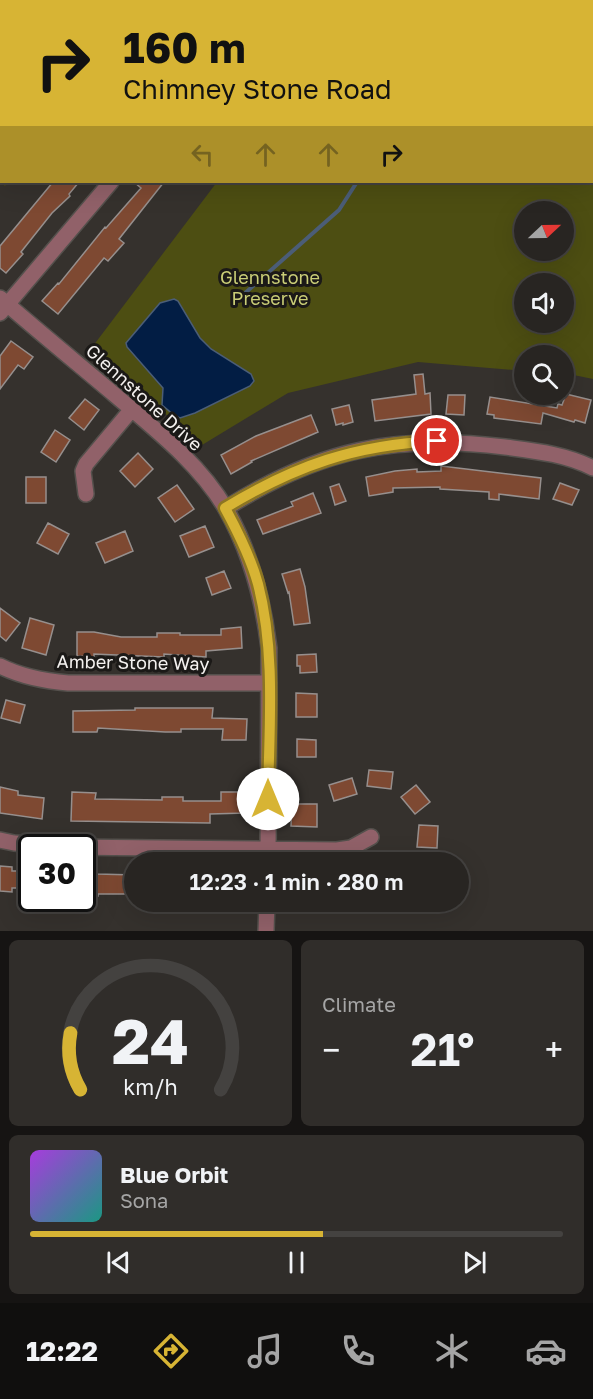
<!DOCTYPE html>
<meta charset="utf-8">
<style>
body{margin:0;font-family:"Golos Text",sans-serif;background:#302d2a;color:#f1f3f6;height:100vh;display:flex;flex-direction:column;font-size:22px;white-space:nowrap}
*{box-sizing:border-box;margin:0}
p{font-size:20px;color:#a5a5a5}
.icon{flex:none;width:33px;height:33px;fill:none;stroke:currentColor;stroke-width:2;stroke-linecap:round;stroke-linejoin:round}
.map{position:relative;height:931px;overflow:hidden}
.details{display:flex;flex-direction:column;gap:9px;padding:9px;background:#161413;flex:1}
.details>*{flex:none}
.hud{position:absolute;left:0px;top:0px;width:594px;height:183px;box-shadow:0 6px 24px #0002,0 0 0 2px #444240;background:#d7b434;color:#111;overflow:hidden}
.needle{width:39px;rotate:68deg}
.buttons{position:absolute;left:514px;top:201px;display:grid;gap:12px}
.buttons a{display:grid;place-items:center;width:60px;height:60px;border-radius:50%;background:#282522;box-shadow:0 6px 24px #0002,0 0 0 2px #444240;font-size:30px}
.speed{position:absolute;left:18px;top:834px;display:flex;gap:12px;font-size:30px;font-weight:700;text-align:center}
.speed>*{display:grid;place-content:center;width:78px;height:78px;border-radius:50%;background:#282522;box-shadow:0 6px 24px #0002,0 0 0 2px #444240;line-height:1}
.speed .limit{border:3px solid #111;border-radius:9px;background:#fff;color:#111}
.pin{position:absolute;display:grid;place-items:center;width:51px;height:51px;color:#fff;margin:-26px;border:3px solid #fff;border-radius:50%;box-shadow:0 2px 6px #0007}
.me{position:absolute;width:66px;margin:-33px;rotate:0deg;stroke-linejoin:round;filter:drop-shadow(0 0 4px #0008)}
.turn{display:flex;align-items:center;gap:21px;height:126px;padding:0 24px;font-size:27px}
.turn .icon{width:78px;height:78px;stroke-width:2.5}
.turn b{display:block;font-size:42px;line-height:51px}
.lanes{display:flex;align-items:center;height:57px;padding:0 24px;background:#0003;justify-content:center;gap:30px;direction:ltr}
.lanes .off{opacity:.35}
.big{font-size:45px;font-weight:600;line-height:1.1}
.details .widget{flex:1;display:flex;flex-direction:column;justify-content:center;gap:9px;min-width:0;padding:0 21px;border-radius:9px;background:#302d2a}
.details .dial{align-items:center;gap:0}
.dial svg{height:156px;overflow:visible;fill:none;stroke:#444240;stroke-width:7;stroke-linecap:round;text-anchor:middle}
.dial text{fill:#f1f3f6;stroke:none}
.song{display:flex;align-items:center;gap:18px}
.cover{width:72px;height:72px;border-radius:9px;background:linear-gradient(135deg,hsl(280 70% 55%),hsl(170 70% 35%))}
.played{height:6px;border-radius:3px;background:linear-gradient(90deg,#d7b434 55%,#444240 55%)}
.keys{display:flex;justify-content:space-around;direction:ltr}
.heat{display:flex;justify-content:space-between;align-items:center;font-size:33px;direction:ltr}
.details .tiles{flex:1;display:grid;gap:9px;grid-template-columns:1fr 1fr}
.widget:last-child{grid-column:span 2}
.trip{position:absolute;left:124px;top:852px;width:345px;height:60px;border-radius:30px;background:#282522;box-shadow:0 6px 24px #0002,0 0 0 2px #444240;font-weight:600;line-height:60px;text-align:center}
.tab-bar{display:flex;height:96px;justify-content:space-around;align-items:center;background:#100f0e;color:#a5a5a5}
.tab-bar .icon{width:42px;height:42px}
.tab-bar .current{color:#d7b434}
.tab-bar b{font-size:27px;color:#f1f3f6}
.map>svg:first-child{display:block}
</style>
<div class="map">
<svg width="593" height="931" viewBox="0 0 593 931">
<rect width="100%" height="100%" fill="#35312d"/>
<path fill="#4d4e12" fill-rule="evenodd" d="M0,0h49l-47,2v180h6l-3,4 -5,-4z
M313,0h280v379l-29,-6v-17h-39v15l-107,-9 -130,31 -86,52 -112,-95 127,-168h375v-180l-280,-1zM525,212h39v38h-39zM525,284h39v38h-39z"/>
<path fill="#021d44" stroke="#4b5d77" stroke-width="1.5" d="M174,299l4,2 22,37 11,11 40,25 3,7 -4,5 -55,27 -15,5 -6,-3 -12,-10 1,-17 -36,-41 -1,-4 34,-40z"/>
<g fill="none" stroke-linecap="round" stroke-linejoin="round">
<path stroke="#4b5d77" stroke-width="4" d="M484,2l1,-2
M235,302l104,-92 18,-28"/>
</g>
<path fill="#7e4932" stroke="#968f8d" stroke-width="1.5" d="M53,182h26l-10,12 1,2 -18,17 -31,39 2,2 -17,19 -6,-5v-22z
M134,182h30l-45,57 5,4 -16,18 -4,-3 -46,56 -16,-13 16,-18 1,1 46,-57 1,1 35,-40z
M11,341l22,16 -9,12 -6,-4 -18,24v-33z
M423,374l2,20 5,-1 1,21 -56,7 -3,-21 44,-6 -2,-19z
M566,394l25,6 -6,23 -10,-3 -1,2 -31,-9 -2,11 -47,-6v-3l-7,-1 3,-17 67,11 1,-4 4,1z
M448,395h17l-1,20 -18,-1z
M85,399l14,11 -15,20 -15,-12z
M349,405l4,17 -10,3v-2l-7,2 -4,-16z
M311,415l7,17 -67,29 1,1 -21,12 -10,-19 35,-19z
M55,430l15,10 -14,22 -15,-10z
M138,453l15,16 -18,18 -15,-16z
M441,466l100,12 -2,21 -40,-5v6l-10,-1v-7l-49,-3v-2l-47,1v4l-24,4 -3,-19 29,-6 22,-2v3l24,-1z
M26,477h20v26h-20z
M560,483l19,7 -7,15 -19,-6z
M339,484l7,17 -11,4 -5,-18z
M177,485l17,24 -19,13 -17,-24z
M313,493l8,20 -58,21 -6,-14 36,-14 -2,-4z
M48,523l21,11 -11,20 -21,-11z
M205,526l9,21 -25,10 -9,-21z
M125,531l8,20 -28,12 -9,-20z
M300,569l5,18 5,36 -16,2 -5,-33 -1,1 -6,-19z
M224,571l7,17 -19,7 -6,-17z
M0,608l20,15 -14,18 -6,-5z
M30,618l24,7 -8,30 -24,-7z
M241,627l1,21 -36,3v6l-42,-3v3l-70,-3v3l-17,-1v-24h17l27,5h36v-4h23v2h41v-6z
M316,654l1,18 -17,1v-7h-3v-11z
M296,693l21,1v23h-21z
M6,700l19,5 -5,18 -19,-5z
M135,708h78l-1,10 35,1 -1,21h-24l1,-11h-42v3h-16l-67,-4 -1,4h-24v-21l62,-1z
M297,739l19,1v17h-19z
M369,770l24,2 -2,17 -24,-3z
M352,778l5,16 -23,7 -5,-16z
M416,785l14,17 -15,12 -14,-17z
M0,787l18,4v4l26,3 -2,21 -42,-6z
M72,792l24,1 -1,6 67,1v-3h21v4h38v-9h25v21l-36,1v9l-139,-2z
M292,804h25v23l-26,-1z
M419,825l19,1 -1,22 -20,-1z
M0,866l12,1v4h20v17h-20v4l-12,-1z
M82,871h15v3l38,1v19h-37v2l-16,1z"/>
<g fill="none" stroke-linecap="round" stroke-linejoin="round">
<defs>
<path id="minor" d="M174,0l1,2
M0,298c38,33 77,65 115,97 40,34 85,69 111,114 25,44 37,90 43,139l-1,214
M0,313l111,-131
M86,494l-3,-23 3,-7 46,-55
M226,508c94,-59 168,-74 279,-61 30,4 60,7 88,21
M0,666c22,11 44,15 68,17h201
M0,840l14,3 52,4 271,3 14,-2 20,-11
M266,931l1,-29"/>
</defs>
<use href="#minor" stroke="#54504c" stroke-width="18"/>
<use href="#minor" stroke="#916169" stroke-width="15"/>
</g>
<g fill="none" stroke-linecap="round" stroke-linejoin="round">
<defs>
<path id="route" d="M268,799c1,-71 8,-146 -10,-215 -7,-26 -20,-52 -33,-76 71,-43 130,-63 212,-67"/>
</defs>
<use href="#route" stroke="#8c7522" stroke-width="15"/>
<use href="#route" stroke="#d7b434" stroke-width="10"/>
</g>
<g text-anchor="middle" stroke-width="6" stroke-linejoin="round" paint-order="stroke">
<g font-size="18" fill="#cace77" stroke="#1b1917">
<text x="270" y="284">Glennstone<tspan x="270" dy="21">Preserve</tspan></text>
</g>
<g font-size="18" fill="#f4f1ef" stroke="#1b1917">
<text transform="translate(144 398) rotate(42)" y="6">Glennstone Drive</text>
<text transform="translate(133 663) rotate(1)" y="6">Amber Stone Way</text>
</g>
</g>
</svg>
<div class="buttons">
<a><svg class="needle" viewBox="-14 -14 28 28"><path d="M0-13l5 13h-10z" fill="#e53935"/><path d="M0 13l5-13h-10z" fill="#a5a5a5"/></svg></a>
<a><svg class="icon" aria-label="sound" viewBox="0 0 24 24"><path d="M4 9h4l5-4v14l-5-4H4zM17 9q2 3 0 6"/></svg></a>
<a><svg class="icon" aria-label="search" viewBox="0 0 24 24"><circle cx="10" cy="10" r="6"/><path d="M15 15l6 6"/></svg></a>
</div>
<div class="speed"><div class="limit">30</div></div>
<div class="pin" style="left:437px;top:441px;background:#d93025"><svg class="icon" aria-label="arrive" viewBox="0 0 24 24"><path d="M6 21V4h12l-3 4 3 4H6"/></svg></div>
<svg class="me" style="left:268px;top:799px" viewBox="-20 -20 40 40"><circle r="19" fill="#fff"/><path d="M0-13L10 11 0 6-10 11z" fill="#d7b434"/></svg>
<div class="trip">12:23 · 1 min · 280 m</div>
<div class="hud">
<div class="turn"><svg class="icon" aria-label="right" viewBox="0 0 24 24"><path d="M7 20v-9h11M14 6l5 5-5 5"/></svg><div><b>160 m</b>Chimney Stone Road</div></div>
<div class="lanes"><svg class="icon off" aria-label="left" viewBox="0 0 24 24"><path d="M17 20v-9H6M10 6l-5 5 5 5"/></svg><svg class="icon off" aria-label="ahead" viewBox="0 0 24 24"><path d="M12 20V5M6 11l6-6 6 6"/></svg><svg class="icon off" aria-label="ahead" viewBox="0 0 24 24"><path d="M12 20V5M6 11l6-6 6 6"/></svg><svg class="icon" aria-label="right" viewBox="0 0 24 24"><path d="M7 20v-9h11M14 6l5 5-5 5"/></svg></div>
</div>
</div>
<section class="details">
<div class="tiles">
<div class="widget dial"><svg viewBox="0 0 100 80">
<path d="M14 69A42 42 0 1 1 86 69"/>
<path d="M14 69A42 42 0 0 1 9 40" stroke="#d7b434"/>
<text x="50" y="56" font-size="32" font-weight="700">24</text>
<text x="50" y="72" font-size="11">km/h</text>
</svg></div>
<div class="widget"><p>Climate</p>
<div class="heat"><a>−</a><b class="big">21°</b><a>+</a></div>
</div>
<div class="widget">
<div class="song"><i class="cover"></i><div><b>Blue Orbit</b><p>Sona</p></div></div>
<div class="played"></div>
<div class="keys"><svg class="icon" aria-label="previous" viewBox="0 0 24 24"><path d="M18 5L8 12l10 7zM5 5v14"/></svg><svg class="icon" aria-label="pause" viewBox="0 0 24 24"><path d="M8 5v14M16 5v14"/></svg><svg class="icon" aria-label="next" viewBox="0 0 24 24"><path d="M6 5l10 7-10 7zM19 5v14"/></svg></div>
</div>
</div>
</section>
<nav class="tab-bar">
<b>12:22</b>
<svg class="icon current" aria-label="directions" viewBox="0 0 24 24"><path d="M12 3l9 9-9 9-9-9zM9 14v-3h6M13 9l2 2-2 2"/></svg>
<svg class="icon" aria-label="music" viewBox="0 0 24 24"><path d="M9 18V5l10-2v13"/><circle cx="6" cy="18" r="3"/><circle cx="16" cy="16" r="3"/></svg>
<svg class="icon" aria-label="phone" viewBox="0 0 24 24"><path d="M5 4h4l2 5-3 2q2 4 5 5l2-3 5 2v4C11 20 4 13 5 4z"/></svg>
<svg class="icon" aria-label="climate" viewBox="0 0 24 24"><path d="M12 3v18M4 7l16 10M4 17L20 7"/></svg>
<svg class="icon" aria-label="car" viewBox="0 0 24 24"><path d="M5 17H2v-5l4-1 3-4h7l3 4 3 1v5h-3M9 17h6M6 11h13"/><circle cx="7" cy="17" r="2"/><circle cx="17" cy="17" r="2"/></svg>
</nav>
